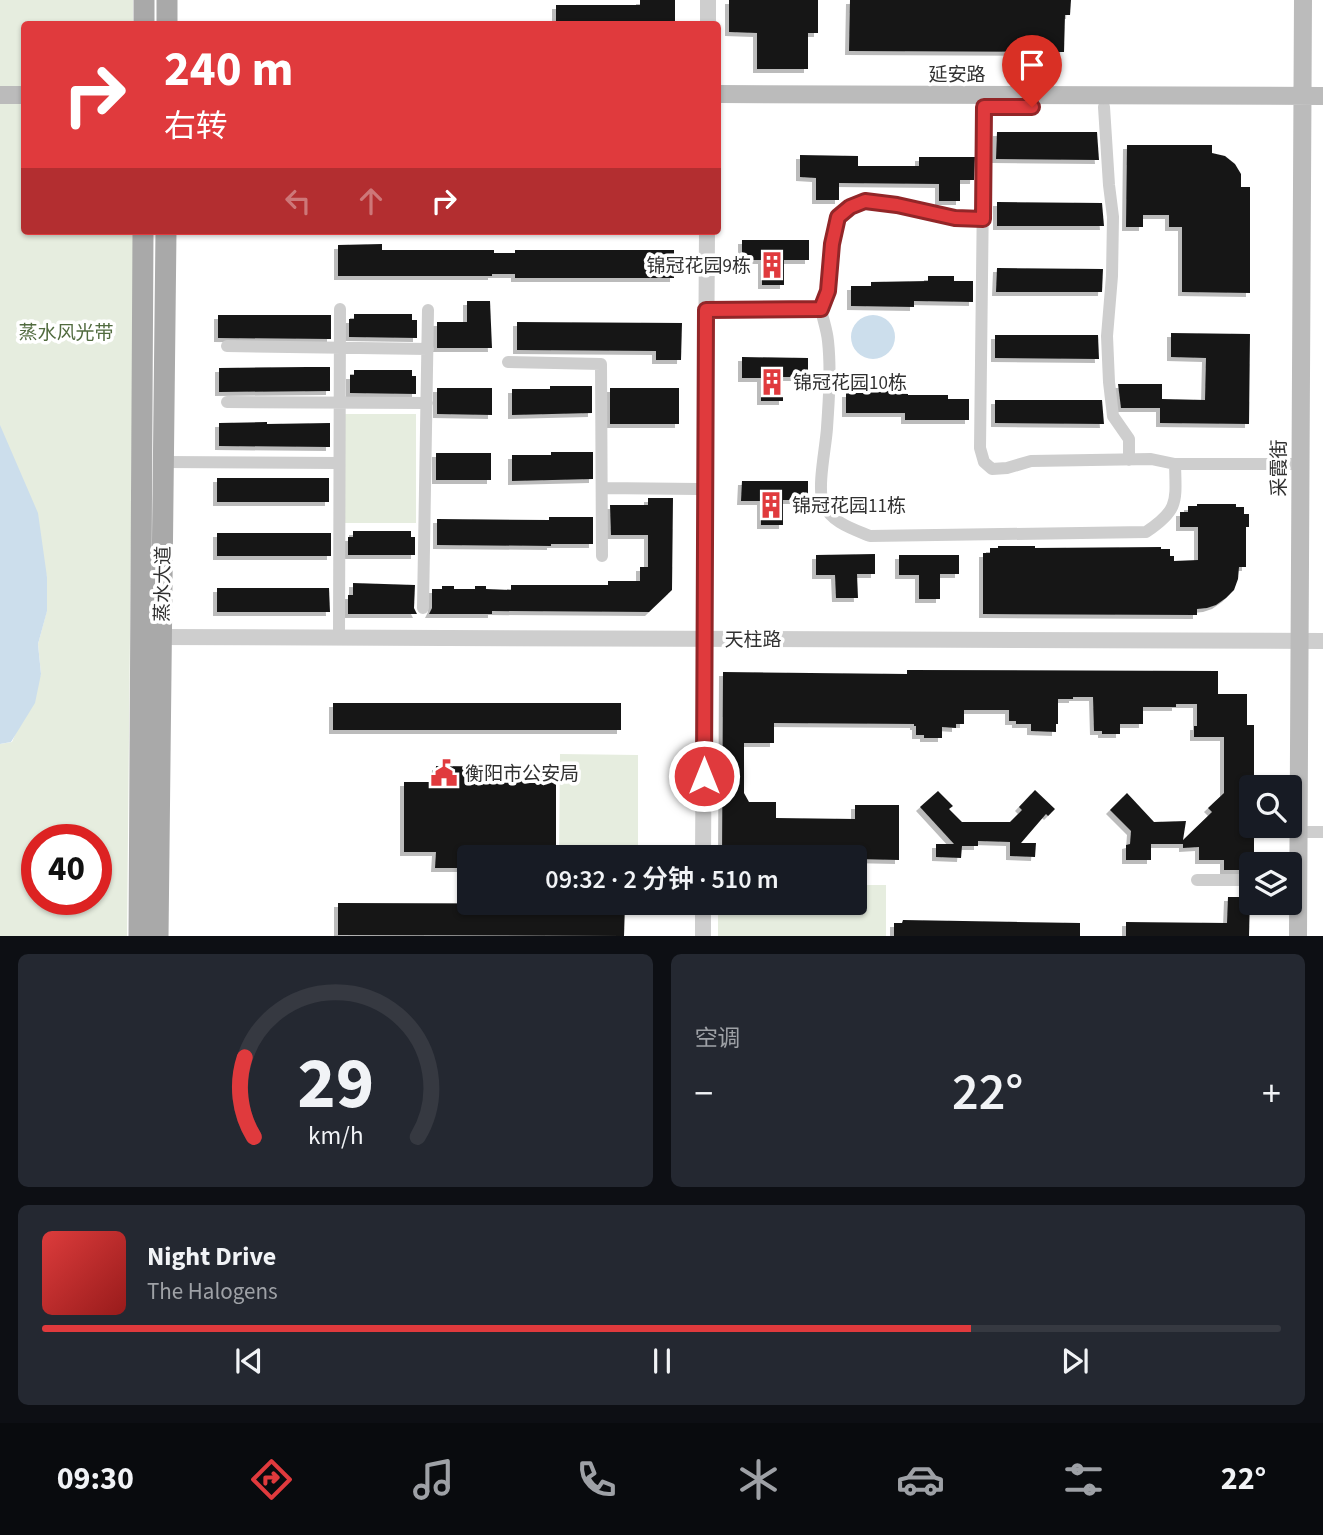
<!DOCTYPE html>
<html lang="zh">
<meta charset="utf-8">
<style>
body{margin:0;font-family:"Source Sans 3","Noto Sans SC",sans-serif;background:#242831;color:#f1f3f6;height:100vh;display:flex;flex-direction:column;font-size:26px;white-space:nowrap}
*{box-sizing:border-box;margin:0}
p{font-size:23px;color:#9ea1a6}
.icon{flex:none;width:38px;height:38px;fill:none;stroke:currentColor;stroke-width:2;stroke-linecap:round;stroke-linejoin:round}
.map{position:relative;height:936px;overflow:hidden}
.sheet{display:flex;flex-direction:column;gap:18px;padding:18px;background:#0d0f14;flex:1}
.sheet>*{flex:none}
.top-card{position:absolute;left:21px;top:21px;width:700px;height:214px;border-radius:7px;box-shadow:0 2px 5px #0004;background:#e03a3d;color:#fff;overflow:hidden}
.buttons{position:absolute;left:1239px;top:775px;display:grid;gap:14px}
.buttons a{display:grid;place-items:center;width:63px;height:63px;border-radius:7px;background:#171b24;box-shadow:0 2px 5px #0004;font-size:35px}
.speed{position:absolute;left:21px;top:824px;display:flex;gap:14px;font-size:35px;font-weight:700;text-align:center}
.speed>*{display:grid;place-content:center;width:91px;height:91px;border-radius:50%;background:#171b24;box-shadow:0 2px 5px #0004;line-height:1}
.speed .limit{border:10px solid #d22;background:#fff;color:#111}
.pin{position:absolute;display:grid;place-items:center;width:60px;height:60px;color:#fff;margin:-72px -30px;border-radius:50% 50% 50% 0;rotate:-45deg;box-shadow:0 0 7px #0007}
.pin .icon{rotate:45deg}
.me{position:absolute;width:77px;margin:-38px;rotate:0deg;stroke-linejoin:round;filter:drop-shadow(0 0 5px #0008)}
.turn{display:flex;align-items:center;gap:24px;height:147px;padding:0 28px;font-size:32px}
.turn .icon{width:91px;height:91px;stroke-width:2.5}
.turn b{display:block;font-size:49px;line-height:60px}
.lanes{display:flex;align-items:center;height:66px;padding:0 28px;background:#0003;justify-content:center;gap:35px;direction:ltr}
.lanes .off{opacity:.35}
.big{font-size:52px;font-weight:600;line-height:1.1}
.sheet .widget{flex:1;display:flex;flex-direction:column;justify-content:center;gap:10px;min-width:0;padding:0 24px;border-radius:10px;background:#242831}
.sheet .dial{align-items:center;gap:0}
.dial svg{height:182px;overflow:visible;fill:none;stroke:#363941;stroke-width:7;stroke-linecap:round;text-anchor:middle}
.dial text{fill:#f1f3f6;stroke:none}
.song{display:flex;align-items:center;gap:21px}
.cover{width:84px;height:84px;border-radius:10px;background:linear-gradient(135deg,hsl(0 70% 55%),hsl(0 70% 35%))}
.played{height:7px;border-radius:4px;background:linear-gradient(90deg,#e03a3d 75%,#363941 75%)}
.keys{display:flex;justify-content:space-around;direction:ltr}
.heat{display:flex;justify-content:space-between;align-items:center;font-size:38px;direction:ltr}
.sheet .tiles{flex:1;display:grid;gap:18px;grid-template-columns:1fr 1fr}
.widget:last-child{grid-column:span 2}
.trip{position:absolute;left:457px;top:845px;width:410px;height:70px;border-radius:7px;background:#171b24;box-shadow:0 2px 5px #0004;font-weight:600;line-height:70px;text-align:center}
.dock{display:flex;height:112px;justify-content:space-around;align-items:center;background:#090b0e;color:#9ea1a6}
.dock .icon{width:49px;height:49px}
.dock .selected{color:#e03a3d}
.dock b{font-size:32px;color:#f1f3f6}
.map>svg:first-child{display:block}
</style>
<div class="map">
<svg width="1323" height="937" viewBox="0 0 1323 937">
<defs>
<filter id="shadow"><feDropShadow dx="-4" dy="4" stdDeviation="0" flood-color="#0004"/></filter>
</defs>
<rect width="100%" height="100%" fill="#fff"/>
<path fill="#e6eddf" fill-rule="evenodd" d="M0,0h133v24h-109v207h110l-7,705 -127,1v-193l12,-2 29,-68 -3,-30 9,-34v-33l-47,-151zM37,840h59v60h-59z
M345,414h71v109h-71z
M560,754l78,1v102h-79z
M854,885h32v51h-168v-33h136z"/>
<path fill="#ccdeec" d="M851 337a22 22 0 1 1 44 0a22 22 0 1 1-44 0Z
M0,425l38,88 9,64v34l-9,33 3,30 -6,29 -24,39 -11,2z"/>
<path fill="#181818" filter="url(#shadow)" d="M640,0h35v24h-119v-19h84z
M729,0h89v33h-10v36h-51v-36l-28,-1z
M850,0h221l-1,15h-5l-1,37 -215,-1z
M997,132h100l2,28 -103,-1z
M1127,145h85v8l13,3 10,8 6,10v13h9v106l-68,-1v-65h-13v-12h-26v12h-17z
M800,155l58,1v10h61v-9h56l-1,23h-14v21h-21v-17l-100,-1v17h-23v-22l-16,-1z
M997,202l105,1 2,23h-107z
M742,240h67v20h-25v25h-22v-25h-20z
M382,244v6h112v3h21v-3h159v28h-159v-4h-23v2h-154v-31z
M997,268l106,1 -1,23h-106z
M928,276h26v5h19v21l-59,-1v6l-63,-1v-20h20v-4l57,-1z
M467,301h23l2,47h-55v-26h30z
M354,314h58v6h5v18l-68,-1v-18h5z
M218,315h113v24l-113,-1z
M517,322l165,1 -1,37h-25v-9l-139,-1z
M1171,333l79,1 -1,90 -89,-1v-15h-39l-3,-24h44v15l43,1 1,-42 -35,-1z
M995,335h103l1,24 -104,-1z
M742,357l66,1v19h-25v24h-22v-23h-19z
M308,367h22v24l-111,1v-24z
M354,370h58v6h4v18l-66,-1v-18h4z
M550,386h42v27l-80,2v-26h38z
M437,388h55v27l-55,-1z
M610,388h69v36h-69z
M866,388h25v5l17,1v1h40v4h21v21h-64v-7h-59v-20h20z
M995,400h107l2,24 -109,-1z
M267,422v2l63,-1v24l-111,-1v-23z
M551,452h42v27l-81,2v-26h39z
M436,453h55v27h-55z
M217,478h112v24h-112z
M742,481h66v19h-25v25h-22v-24h-20z
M648,498h25l-1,92 -23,22 -157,-1v3h-63l3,-6v-19h10v-3h12v3h21v-3h11v3l25,1v-5h97v-4h32v-14h8v-32h-37l-1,-30h38z
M1197,504h39v3h8v7h5v13h-3v40h-7l-1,12 -4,11 -8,8 -10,7 -9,3 -10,1v6l-214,-1v-61h7v-5h8v-2h37v2l126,-1v2h9v7h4v5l24,-1v-33h-18v-15h8v-6h9z
M549,517h44v27h-42v2l-114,-1v-26l112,1z
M353,531h58v6h4v18h-67v-18h5z
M217,533h114v23h-114z
M875,554v20h-18l1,24h-22l-1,-23h-19v-20z
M899,555h60v19h-19v25h-21v-24h-20z
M353,583l62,2 -1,23 3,6h-69v-19h5z
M217,588h112l1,24h-113z
M907,670l311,1v23h29v31h7v63h-3v38h3v38h-3v6h-27v-10h-25v-13l-16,1v-4h-32v16h-25v-15l4,-1 1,-13 -21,-21 17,-17 27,29 32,-1 -3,19 29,-28 -4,-4 16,-15v-56h-30v-11h3v-22h-21v3h-33v17h-23v10h-18v-3h-8l-1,-34h-20v2h-15v25h-2v8l-25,-1v-7h-15v-3h-7v-11h-45v14h-8v4l-14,-1v11h-18v-3h-8v-9h-2v-2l-140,-1v20h-30v50l5,9h27v16l79,1v-14h44v55l-45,-1v-1h-132l1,-186 184,2z
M333,703h288v27h-288z
M436,766l120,1v91h-87v10h-34l1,-16h-32v-70h31z
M1035,790l20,19 -7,7 -2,-2 -25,29h15l-1,14 -25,-1v-14l-32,-1v5h-16l-1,12 -25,-1v-13h18l-34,-37 18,-16 15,15 -4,3 13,13h48l12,-12 -3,-3z
M1228,897h22l-1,39h-123v-14l101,1z
M338,903l287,1 -1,32 -286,-1z
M903,920l177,3v13h-186v-13h8z"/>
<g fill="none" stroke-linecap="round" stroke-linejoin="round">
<path stroke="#cecece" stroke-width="12" d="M1104,107l5,78 4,32 -1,59 -5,60 2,46 4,34 16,23v21
M821,309c2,11 6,21 7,32 3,28 1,58 -1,87 -1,18 -10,59 -4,75 7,19 30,26 47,33l276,-4c33,-22 30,-30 29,-68l-24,-5 -120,2 -24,7 -15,1 -8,-7 -4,-14 4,-341
M706,310l115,-1 7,-18 4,-47 6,-27 12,-10 15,-6 32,4 58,13 28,1
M227,346l201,3
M508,362l93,2 1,192
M227,402l200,1
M163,462l176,1
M1175,464h124
M602,488l96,1
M423,608l5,-298
M339,638l1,-329
M1298,832h25
M1197,880h54"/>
<path stroke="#cecece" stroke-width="16" d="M708,24v-24
M150,637l1173,4
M703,858l4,-627
M703,937v-34"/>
<path stroke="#bbb" stroke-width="18" d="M718,94l605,2
M0,95h24
M1298,937l5,-937"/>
<path stroke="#a9a9a9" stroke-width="21" d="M167,0v24
M144,24v-24
M139,937l4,-706
M158,937l8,-706"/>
</g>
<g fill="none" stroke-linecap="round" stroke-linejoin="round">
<defs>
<path id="route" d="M704,776l2,-466 115,-1 7,-18 4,-47 6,-27 12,-10 15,-6 32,4 58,13 28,1 1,-112h48"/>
</defs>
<use href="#route" stroke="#922628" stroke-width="18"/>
<use href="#route" stroke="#e03a3d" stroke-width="12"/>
</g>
<defs>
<symbol id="building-bare" viewBox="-9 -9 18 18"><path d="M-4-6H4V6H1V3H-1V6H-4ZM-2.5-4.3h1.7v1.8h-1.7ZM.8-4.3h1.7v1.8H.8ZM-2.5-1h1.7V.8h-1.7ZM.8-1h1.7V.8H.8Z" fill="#e03a3d" stroke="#fff" stroke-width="2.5" paint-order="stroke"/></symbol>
<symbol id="civic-bare" viewBox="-9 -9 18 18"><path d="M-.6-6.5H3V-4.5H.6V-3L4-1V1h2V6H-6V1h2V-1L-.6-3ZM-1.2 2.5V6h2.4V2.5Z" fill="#e03a3d" stroke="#fff" stroke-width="2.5" paint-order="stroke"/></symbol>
</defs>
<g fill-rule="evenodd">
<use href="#building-bare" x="753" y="246" width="38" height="38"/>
<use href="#building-bare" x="753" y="363" width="38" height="38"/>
<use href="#building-bare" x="752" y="486" width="38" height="38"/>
<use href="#civic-bare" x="425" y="754" width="38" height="38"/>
</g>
<g text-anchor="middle" stroke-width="7" stroke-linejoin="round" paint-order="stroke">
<g font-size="19" fill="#313131" stroke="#fff">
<text x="957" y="81">延安路</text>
<text transform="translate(1278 468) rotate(-90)" y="7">采霞街</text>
<text transform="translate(162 584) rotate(-89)" y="7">蒸水大道</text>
<text x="753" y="646">天柱路</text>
</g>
<g font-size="19" fill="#313131" stroke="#fff" text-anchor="start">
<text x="751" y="272" text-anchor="end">锦冠花园9栋</text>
<text x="793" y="389">锦冠花园10栋</text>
<text x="792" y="512">锦冠花园11栋</text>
<text x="465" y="780">衡阳市公安局</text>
</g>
<g font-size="19" fill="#516b3f" stroke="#fff">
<text x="66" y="339">蒸水风光带</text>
</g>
</g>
</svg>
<div class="buttons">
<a><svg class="icon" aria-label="search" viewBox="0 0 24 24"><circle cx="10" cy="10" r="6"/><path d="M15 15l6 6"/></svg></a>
<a><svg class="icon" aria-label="layers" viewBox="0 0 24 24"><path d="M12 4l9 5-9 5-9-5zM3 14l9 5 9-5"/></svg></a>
</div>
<div class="speed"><div class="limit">40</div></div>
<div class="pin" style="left:1032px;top:107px;background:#d93025"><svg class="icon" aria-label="arrive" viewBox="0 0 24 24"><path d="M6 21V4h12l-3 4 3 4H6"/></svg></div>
<svg class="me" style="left:704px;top:776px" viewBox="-20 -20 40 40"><circle r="17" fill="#e03a3d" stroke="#fff" stroke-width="3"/><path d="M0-11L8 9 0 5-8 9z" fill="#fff"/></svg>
<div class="trip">09:32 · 2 分钟 · 510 m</div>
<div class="top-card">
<div class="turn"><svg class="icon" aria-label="right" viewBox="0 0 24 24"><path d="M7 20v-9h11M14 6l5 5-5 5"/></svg><div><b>240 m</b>右转</div></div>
<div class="lanes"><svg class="icon off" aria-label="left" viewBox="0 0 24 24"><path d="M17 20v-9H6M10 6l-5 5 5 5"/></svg><svg class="icon off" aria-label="ahead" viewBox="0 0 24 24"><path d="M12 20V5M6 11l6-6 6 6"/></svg><svg class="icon" aria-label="right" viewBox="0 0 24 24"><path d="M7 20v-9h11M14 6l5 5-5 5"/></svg></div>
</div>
</div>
<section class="sheet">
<div class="tiles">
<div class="widget dial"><svg viewBox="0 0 100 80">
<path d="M14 69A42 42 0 1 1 86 69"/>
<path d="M14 69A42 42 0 0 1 10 34" stroke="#e03a3d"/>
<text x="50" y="56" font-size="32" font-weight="700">29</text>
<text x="50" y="72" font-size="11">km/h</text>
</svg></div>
<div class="widget"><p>空调</p>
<div class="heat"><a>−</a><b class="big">22°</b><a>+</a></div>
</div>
<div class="widget">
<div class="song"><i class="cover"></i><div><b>Night Drive</b><p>The Halogens</p></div></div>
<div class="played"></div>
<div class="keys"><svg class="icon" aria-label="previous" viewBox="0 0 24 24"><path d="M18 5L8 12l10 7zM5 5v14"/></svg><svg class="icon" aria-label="pause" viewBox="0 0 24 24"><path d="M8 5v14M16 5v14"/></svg><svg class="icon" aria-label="next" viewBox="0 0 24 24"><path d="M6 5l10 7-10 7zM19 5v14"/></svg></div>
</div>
</div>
</section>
<nav class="dock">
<b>09:30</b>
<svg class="icon selected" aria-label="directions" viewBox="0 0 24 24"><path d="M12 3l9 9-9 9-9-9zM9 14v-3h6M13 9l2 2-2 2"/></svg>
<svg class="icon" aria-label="music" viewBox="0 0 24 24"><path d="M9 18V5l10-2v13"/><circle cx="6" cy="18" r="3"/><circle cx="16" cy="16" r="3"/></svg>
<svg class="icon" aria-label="phone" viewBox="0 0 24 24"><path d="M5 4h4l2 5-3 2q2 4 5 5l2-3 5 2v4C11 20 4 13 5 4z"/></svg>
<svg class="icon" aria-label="climate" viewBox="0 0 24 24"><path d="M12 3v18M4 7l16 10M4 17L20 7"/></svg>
<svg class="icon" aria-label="car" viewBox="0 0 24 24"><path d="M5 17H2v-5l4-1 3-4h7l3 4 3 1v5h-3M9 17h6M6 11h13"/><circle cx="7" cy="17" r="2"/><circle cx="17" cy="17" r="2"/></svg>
<svg class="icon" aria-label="filters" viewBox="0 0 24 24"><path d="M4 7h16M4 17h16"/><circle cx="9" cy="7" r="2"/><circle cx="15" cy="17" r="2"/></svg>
<b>22°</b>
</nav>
